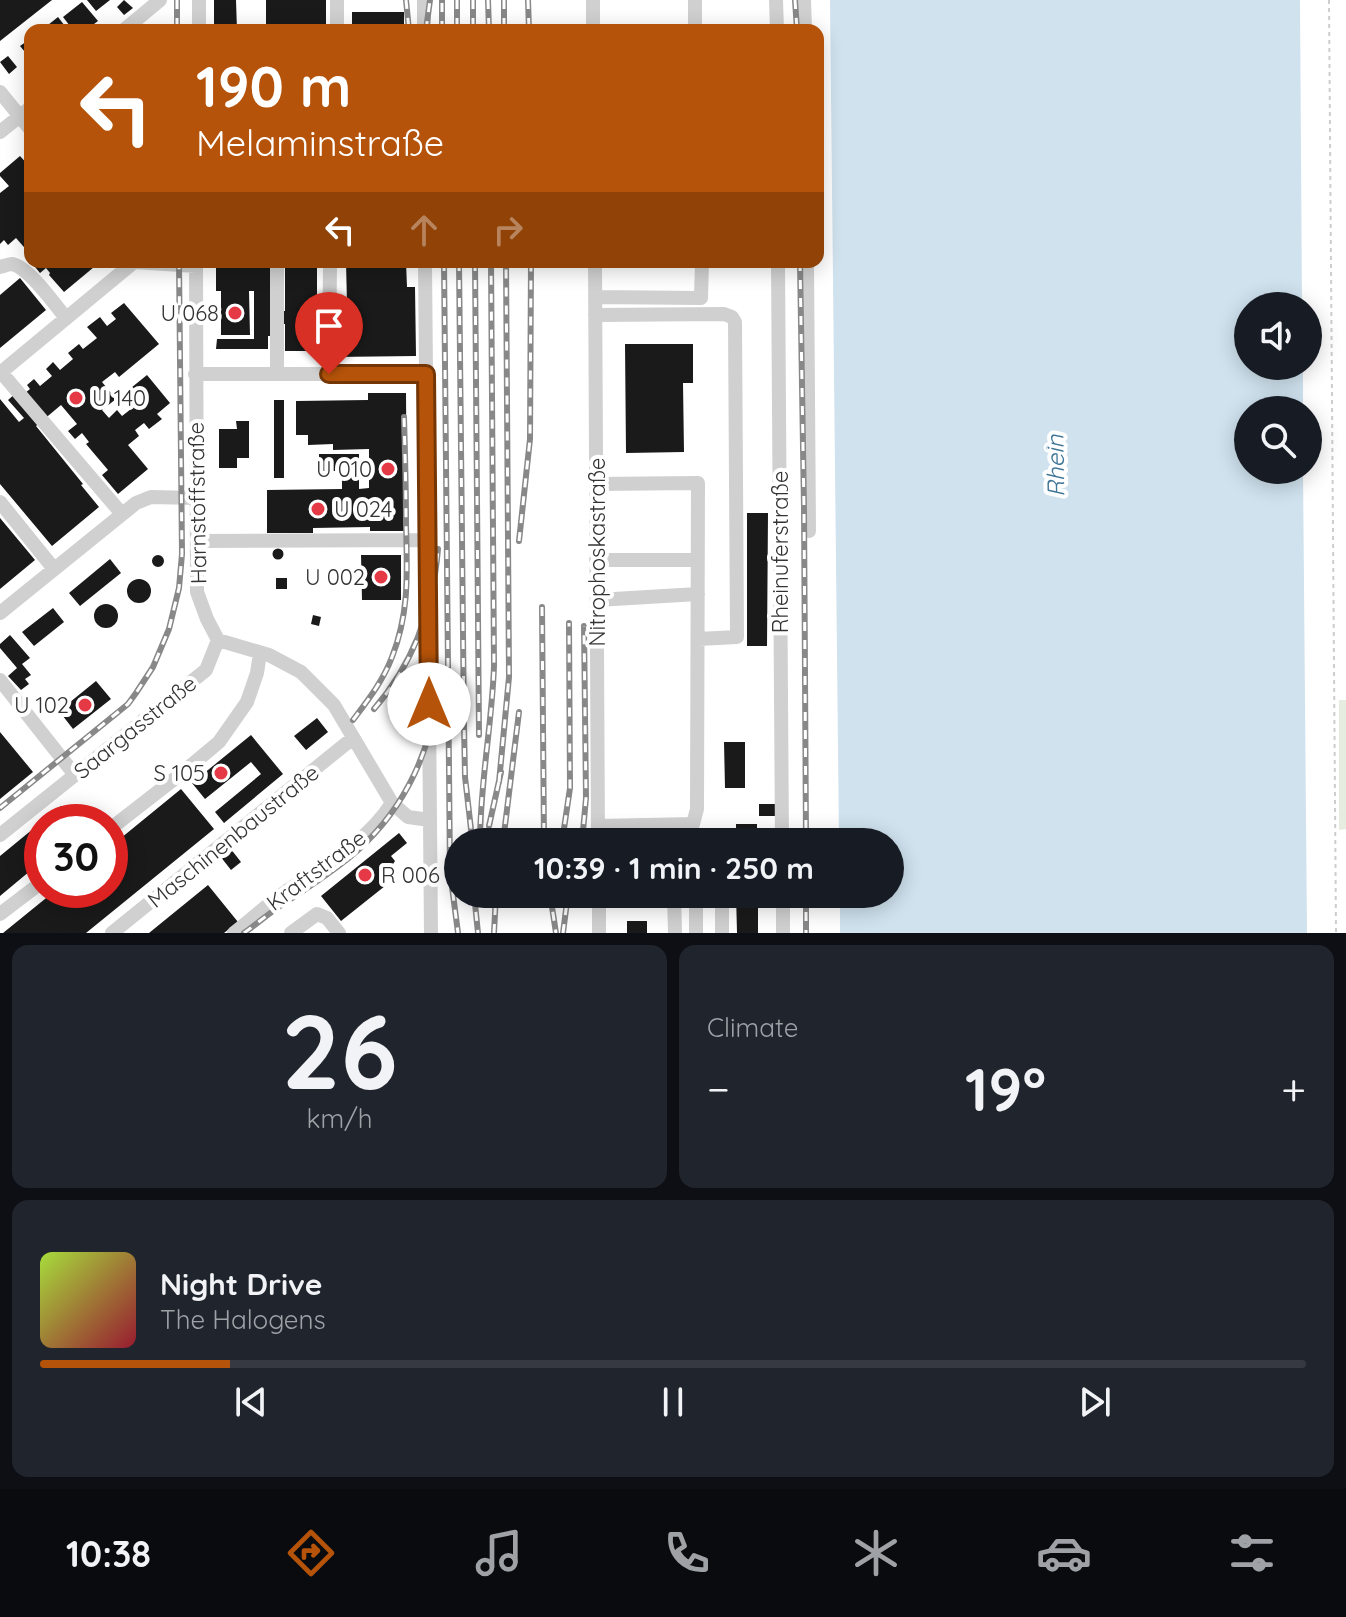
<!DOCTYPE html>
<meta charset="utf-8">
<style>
body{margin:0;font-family:Quicksand,sans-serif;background:#20242c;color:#f1f3f6;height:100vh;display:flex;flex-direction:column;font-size:30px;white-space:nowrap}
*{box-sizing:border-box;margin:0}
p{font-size:26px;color:#9ea1a6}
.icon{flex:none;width:44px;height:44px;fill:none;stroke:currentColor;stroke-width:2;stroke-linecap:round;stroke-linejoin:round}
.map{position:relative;height:933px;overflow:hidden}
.details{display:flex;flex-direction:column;gap:12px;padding:12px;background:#0d0f14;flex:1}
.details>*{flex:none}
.banner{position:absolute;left:24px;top:24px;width:800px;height:244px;border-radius:16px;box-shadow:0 4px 20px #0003;background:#b45309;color:#fff;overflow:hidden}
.tools{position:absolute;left:1234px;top:292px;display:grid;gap:16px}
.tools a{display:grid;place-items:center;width:88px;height:88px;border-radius:50%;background:#171b24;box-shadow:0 4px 20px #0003;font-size:40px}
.speed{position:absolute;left:24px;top:804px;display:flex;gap:16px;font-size:40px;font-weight:700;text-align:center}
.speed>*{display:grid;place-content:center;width:104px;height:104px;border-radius:50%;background:#171b24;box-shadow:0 4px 20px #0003;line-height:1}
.speed .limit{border:12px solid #d22;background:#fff;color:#111}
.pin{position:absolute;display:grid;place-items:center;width:68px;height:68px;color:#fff;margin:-82px -34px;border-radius:50% 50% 50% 0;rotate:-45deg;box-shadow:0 0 8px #0007}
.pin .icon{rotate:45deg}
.me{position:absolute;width:88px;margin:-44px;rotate:0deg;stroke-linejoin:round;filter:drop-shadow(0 0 6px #0008)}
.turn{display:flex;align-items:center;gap:28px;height:168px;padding:0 40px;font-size:36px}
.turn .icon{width:104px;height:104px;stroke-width:2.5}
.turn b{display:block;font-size:56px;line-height:68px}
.lanes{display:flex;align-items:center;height:76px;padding:0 40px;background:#0003;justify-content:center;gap:40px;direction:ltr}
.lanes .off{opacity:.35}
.big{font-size:60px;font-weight:700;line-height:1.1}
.details .tile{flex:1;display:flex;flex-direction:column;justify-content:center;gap:12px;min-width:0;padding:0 28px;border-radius:16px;background:#20242c}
.details .dial{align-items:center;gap:0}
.dial b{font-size:104px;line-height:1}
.song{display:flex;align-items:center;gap:24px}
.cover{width:96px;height:96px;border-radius:12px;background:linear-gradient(135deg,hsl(80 70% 55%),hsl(350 70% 35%))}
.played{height:8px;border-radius:4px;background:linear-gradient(90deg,#b45309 15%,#363941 15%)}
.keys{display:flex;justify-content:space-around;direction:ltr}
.heat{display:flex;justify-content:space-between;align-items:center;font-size:44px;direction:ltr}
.details .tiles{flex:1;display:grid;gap:12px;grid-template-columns:1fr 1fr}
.tile:last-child{grid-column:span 2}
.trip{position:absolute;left:444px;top:828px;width:460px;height:80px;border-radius:40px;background:#171b24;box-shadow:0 4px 20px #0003;font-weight:700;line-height:80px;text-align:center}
.tabs{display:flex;height:128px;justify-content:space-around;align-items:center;background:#090b0e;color:#9ea1a6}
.tabs .icon{width:56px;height:56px}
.tabs .active{color:#b45309}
.tabs b{font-size:36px;color:#f1f3f6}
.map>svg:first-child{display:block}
</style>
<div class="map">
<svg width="1346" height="933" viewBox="0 0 1346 933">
<rect width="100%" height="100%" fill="#fff"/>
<path fill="#e6ecdf" d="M1339,700h7v129l-7,1z"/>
<path fill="#cfe2ee" d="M830,0h470l2,306h-54v60h55v44h-55v60h55l4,463h-467v-39h50v-52h-51z"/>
<path fill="#1a1a1a" d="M0,0h52l-52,41z
M87,0h23l-14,11z
M124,0l9,8 -9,7 -7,-8z
M214,0h22l1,30h-23z
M266,0h60v30h-60z
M82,2l16,19 -4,3 5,6h-26l-10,-13z
M352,12h52v18h-52z
M58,17l10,13h-16l-4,-5z
M642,25h44v5h-44z
M30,39v19l-10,-12z
M8,56l9,11 -8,7 -9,-12z
M20,156l10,11v87l-14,-16 -8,7 -4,-5 -4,4v-51l9,-7 -9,-10v-3z
M31,262h69l-36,30 -15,-17 1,-2 -4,-5 -6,5z
M216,262h58l1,49h10v-44l32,-1v85h-32v-27h-14v12h-3v13h-52l1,-10h37v-48h-5l1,44h-29v-44h-5z
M346,262h60l1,25h8l1,69 -82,1 -1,-42h10l-1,-11h5z
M664,262h32v6h-32z
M20,278l26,32 -46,38v-53z
M124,303l35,41 -40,33 -4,-5 -13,10 14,17 -14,11 7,8 8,-8 5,6 9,-7 -10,-13 26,-21 23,28 -13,11 5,5 -13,10 -5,-6 -9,7 4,6 -11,9 20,24 -30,25 -16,-19 6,-5 -22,-26 3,-2 -7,-9 -7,6 -7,-8 9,-7 -16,-19 -25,21 47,58 -2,1 18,22 -47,39 -52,-62v-85l19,23 5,-4 -16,-18 8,-7 3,5 11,-9 -3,-4 7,-6 6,7 12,-10 -6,-7 7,-7 7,8 13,-11 -5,-6 11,-9 4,5 14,-11 -10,-11 13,-10 7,9 9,-7 -5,-6z
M625,344h68v39h-10l1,69 -58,1z
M368,393h38l1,138h-37v-4l-57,1v5h-46v-43l75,-1v-18h-23v-17h40v35l10,-1v-39l-36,1v-6l-25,1v-10h-12v-34l72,-1z
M274,400h10v78h-10z
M236,421h13v37h-12v10h-18v-39h18z
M747,513h21l-1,133h-20z
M0,518l35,42 -35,29z
M272.5 554a5.5 5.5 0 1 1 11 0a5.5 5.5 0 1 1-11 0Z
M361,555h40v45h-39z
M152 561a6 6 0 1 1 12 0a6 6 0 1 1-12 0Z
M110,559l11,14 -41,33 -11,-13z
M276,578h11v11h-11z
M127 591a12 12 0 1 1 24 0a12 12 0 1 1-24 0Z
M94 616a12 12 0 1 1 24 0a12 12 0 1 1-24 0Z
M53,608l11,14 -30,24 -12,-14z
M313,615l8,2 -2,9 -8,-2z
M10,635l20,23 -8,6 9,11 -6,4 4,5 -8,6 -13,-14 9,-8 -17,-20v-4z
M96,681l15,18 -38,30 -14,-18z
M317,718l11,14 -22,18 -12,-14z
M0,732l33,40 -33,27z
M251,735l32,39 -59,49 -9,-11 46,-38 -10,-12 -46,37 -13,-16z
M724,742h21v46h-20z
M181,789l33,40 -128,104h-83l53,-43h54v-43z
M759,804h17l-1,12h-16z
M61,806l13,16h-32v39l-42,35v-40z
M736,824h21v18h-21z
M399,833l8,10 -16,13 4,5 -7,11 -8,7 5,7 -44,35 -20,-25z
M230,848l11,14 -10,8 -11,-14z
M208,885l30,37 -14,11h-75z
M736,894h22v39h-21z
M627,921h20v12h-20z"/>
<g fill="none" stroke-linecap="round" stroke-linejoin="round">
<path stroke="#cdcdcd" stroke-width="2" stroke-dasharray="4 4" stroke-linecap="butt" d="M1329,0l7,933"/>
<path stroke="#d0d0d0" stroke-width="14" d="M199,0v30
M337,0v30
M424,0v30
M593,0v30
M695,0v30
M776,0l1,30
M804,0l1,30
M124,30l36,-30
M0,92l30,37
M0,132l30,-24
M134,262l62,4
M196,262l1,330 10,27 11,21 51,15 32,17 33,33 58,98 16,14 22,3
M277,262v112
M425,262l6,671
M595,262l3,580
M778,262l4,580
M807,262l2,269
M0,267c4,-1 9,-3 12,-3 17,3 43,41 54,54
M595,297l106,1 1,-36
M595,315l129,-1 8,3 3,5 2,315 -39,2
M0,371l122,143
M0,373l134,-111
M195,374h231
M329,374l1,-112
M596,484l102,-1 -1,326 -4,15 -95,2
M0,502l54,67
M197,541l231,-1
M596,560h102
M597,600l101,-6
M0,613l136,-110 15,-6 45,1
M0,680l75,95
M110,829l72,-56 37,-31 28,-40 10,-29 3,-20
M0,835l206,-165 12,-30
M599,894v39
M674,894l1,39
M696,894v39
M783,894v39
M0,914l42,-32
M112,933l241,-195
M234,933c18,-14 35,-30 54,-43 37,-25 79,-48 104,-87
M291,933l26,-19 10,4 12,15
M722,933v-39"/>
<defs>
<path id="rail" d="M177,0v30
M406,0l3,30
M457,0v30
M473,0v30
M488,0l1,30
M504,0v30
M528,0l1,30
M795,0l2,30
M426,30l4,-30
M442,30v-30
M444,262l6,609 8,62
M459,262l5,462 1,53 7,61
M475,262l4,473
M800,262l4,246 2,334
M519,541l11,-102 1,-177
M542,607l2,235
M374,709c40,-46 59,-100 64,-160
M353,720c15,-20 30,-39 39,-63 18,-46 15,-86 14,-134 0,-35 -1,-71 -2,-106
M499,782l10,-105 -3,-415
M0,808l128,-104 8,-11 17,-26 16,-38 10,-41 3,-34 -3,-292
M489,826l12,-54
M480,842c0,-59 12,-117 14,-176l-3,-404
M503,842l16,-130
M562,842l8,-54 -1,-165
M582,842l4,-44 -2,-172
M474,894l4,39
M550,894l6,39
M806,894v39
M244,933c15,-11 29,-23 45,-33 24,-16 48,-31 69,-50 49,-44 75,-104 81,-168
M494,933l2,-39
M563,933l5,-39"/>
</defs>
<use href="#rail" stroke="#888" stroke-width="6"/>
<use href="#rail" stroke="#fff" stroke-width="3" stroke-dasharray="9" stroke-linecap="butt"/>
</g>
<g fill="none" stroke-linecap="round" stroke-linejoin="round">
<defs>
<path id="route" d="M329,374h97l3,330"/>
</defs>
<use href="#route" stroke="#753606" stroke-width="20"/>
<use href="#route" stroke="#b45309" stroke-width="14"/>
</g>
<g fill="#e63946" stroke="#fff" stroke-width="3">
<circle cx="235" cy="313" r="8"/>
<circle cx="76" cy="398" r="8"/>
<circle cx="388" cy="469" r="8"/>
<circle cx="318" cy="509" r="8"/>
<circle cx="381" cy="577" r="8"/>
<circle cx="85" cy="705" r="8"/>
<circle cx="221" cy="773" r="8"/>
<circle cx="365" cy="875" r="8"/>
</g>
<g text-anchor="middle" stroke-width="8" stroke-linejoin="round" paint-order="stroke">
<g font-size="22" fill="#333" stroke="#fff" text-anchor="end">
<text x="219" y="321">U 068</text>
<text x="92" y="406" text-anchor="start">U 140</text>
<text x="372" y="477">U 010</text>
<text x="334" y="517" text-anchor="start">U 024</text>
<text x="365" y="585">U 002</text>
<text x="69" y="713">U 102</text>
<text x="205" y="781">S 105</text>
<text x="381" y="883" text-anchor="start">R 006</text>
</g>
<g font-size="22" fill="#333" stroke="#fff">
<text transform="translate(197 503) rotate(-91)" y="8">Harnstoffstraße</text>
<text transform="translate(597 552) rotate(-90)" y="8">Nitrophoskastraße</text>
<text transform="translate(780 552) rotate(-90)" y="8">Rheinuferstraße</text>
<text transform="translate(135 727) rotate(-39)" y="8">Saargasstraße</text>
<text transform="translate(233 836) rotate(-39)" y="8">Maschinenbaustraße</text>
<text transform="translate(316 870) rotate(-37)" y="8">Kraftstraße</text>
</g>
<g font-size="24" font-style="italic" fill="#3f7597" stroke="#fff">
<text transform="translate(1056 466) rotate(-91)" y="8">Rhein</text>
</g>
</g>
</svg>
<div class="tools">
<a><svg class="icon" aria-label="sound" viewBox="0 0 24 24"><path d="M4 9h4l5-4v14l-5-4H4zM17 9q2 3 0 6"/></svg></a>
<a><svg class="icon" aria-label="search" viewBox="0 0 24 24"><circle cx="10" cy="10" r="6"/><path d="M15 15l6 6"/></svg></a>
</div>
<div class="speed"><div class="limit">30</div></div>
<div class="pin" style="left:329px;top:374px;background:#d93025"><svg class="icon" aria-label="arrive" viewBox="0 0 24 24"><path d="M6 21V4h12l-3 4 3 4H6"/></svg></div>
<svg class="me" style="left:429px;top:704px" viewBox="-20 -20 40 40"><circle r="19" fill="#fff"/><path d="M0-13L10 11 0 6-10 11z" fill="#b45309"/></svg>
<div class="trip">10:39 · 1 min · 250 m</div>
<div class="banner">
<div class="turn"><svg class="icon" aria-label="left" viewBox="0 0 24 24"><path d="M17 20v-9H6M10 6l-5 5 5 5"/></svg><div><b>190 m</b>Melaminstraße</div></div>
<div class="lanes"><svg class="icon" aria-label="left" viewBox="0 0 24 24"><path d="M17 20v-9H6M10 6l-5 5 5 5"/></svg><svg class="icon off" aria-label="ahead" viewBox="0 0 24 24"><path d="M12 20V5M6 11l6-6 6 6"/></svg><svg class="icon off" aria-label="right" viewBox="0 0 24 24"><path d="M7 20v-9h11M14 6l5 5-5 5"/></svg></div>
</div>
</div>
<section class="details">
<div class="tiles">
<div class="tile dial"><b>26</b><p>km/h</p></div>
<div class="tile"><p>Climate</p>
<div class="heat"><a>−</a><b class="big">19°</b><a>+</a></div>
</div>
<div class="tile">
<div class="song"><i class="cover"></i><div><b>Night Drive</b><p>The Halogens</p></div></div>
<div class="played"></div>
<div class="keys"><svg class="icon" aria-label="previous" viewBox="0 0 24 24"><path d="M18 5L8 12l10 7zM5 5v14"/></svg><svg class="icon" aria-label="pause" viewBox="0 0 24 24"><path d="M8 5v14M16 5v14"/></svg><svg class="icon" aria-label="next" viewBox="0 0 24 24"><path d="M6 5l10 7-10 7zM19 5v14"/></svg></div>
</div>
</div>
</section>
<nav class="tabs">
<b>10:38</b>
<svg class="icon active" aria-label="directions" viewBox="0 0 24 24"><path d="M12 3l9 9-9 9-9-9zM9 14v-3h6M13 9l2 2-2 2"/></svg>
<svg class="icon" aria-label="music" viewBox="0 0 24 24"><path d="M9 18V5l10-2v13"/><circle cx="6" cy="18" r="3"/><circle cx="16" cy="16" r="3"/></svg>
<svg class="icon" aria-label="phone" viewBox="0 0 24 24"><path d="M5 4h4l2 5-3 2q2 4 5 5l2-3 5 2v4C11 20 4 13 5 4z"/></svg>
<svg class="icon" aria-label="climate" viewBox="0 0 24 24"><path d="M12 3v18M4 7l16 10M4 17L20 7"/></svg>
<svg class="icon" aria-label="car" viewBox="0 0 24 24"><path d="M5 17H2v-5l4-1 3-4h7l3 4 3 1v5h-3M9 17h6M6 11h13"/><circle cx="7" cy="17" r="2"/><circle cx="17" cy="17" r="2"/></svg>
<svg class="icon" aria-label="filters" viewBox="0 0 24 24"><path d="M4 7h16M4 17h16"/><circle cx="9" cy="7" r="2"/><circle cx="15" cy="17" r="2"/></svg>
</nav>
